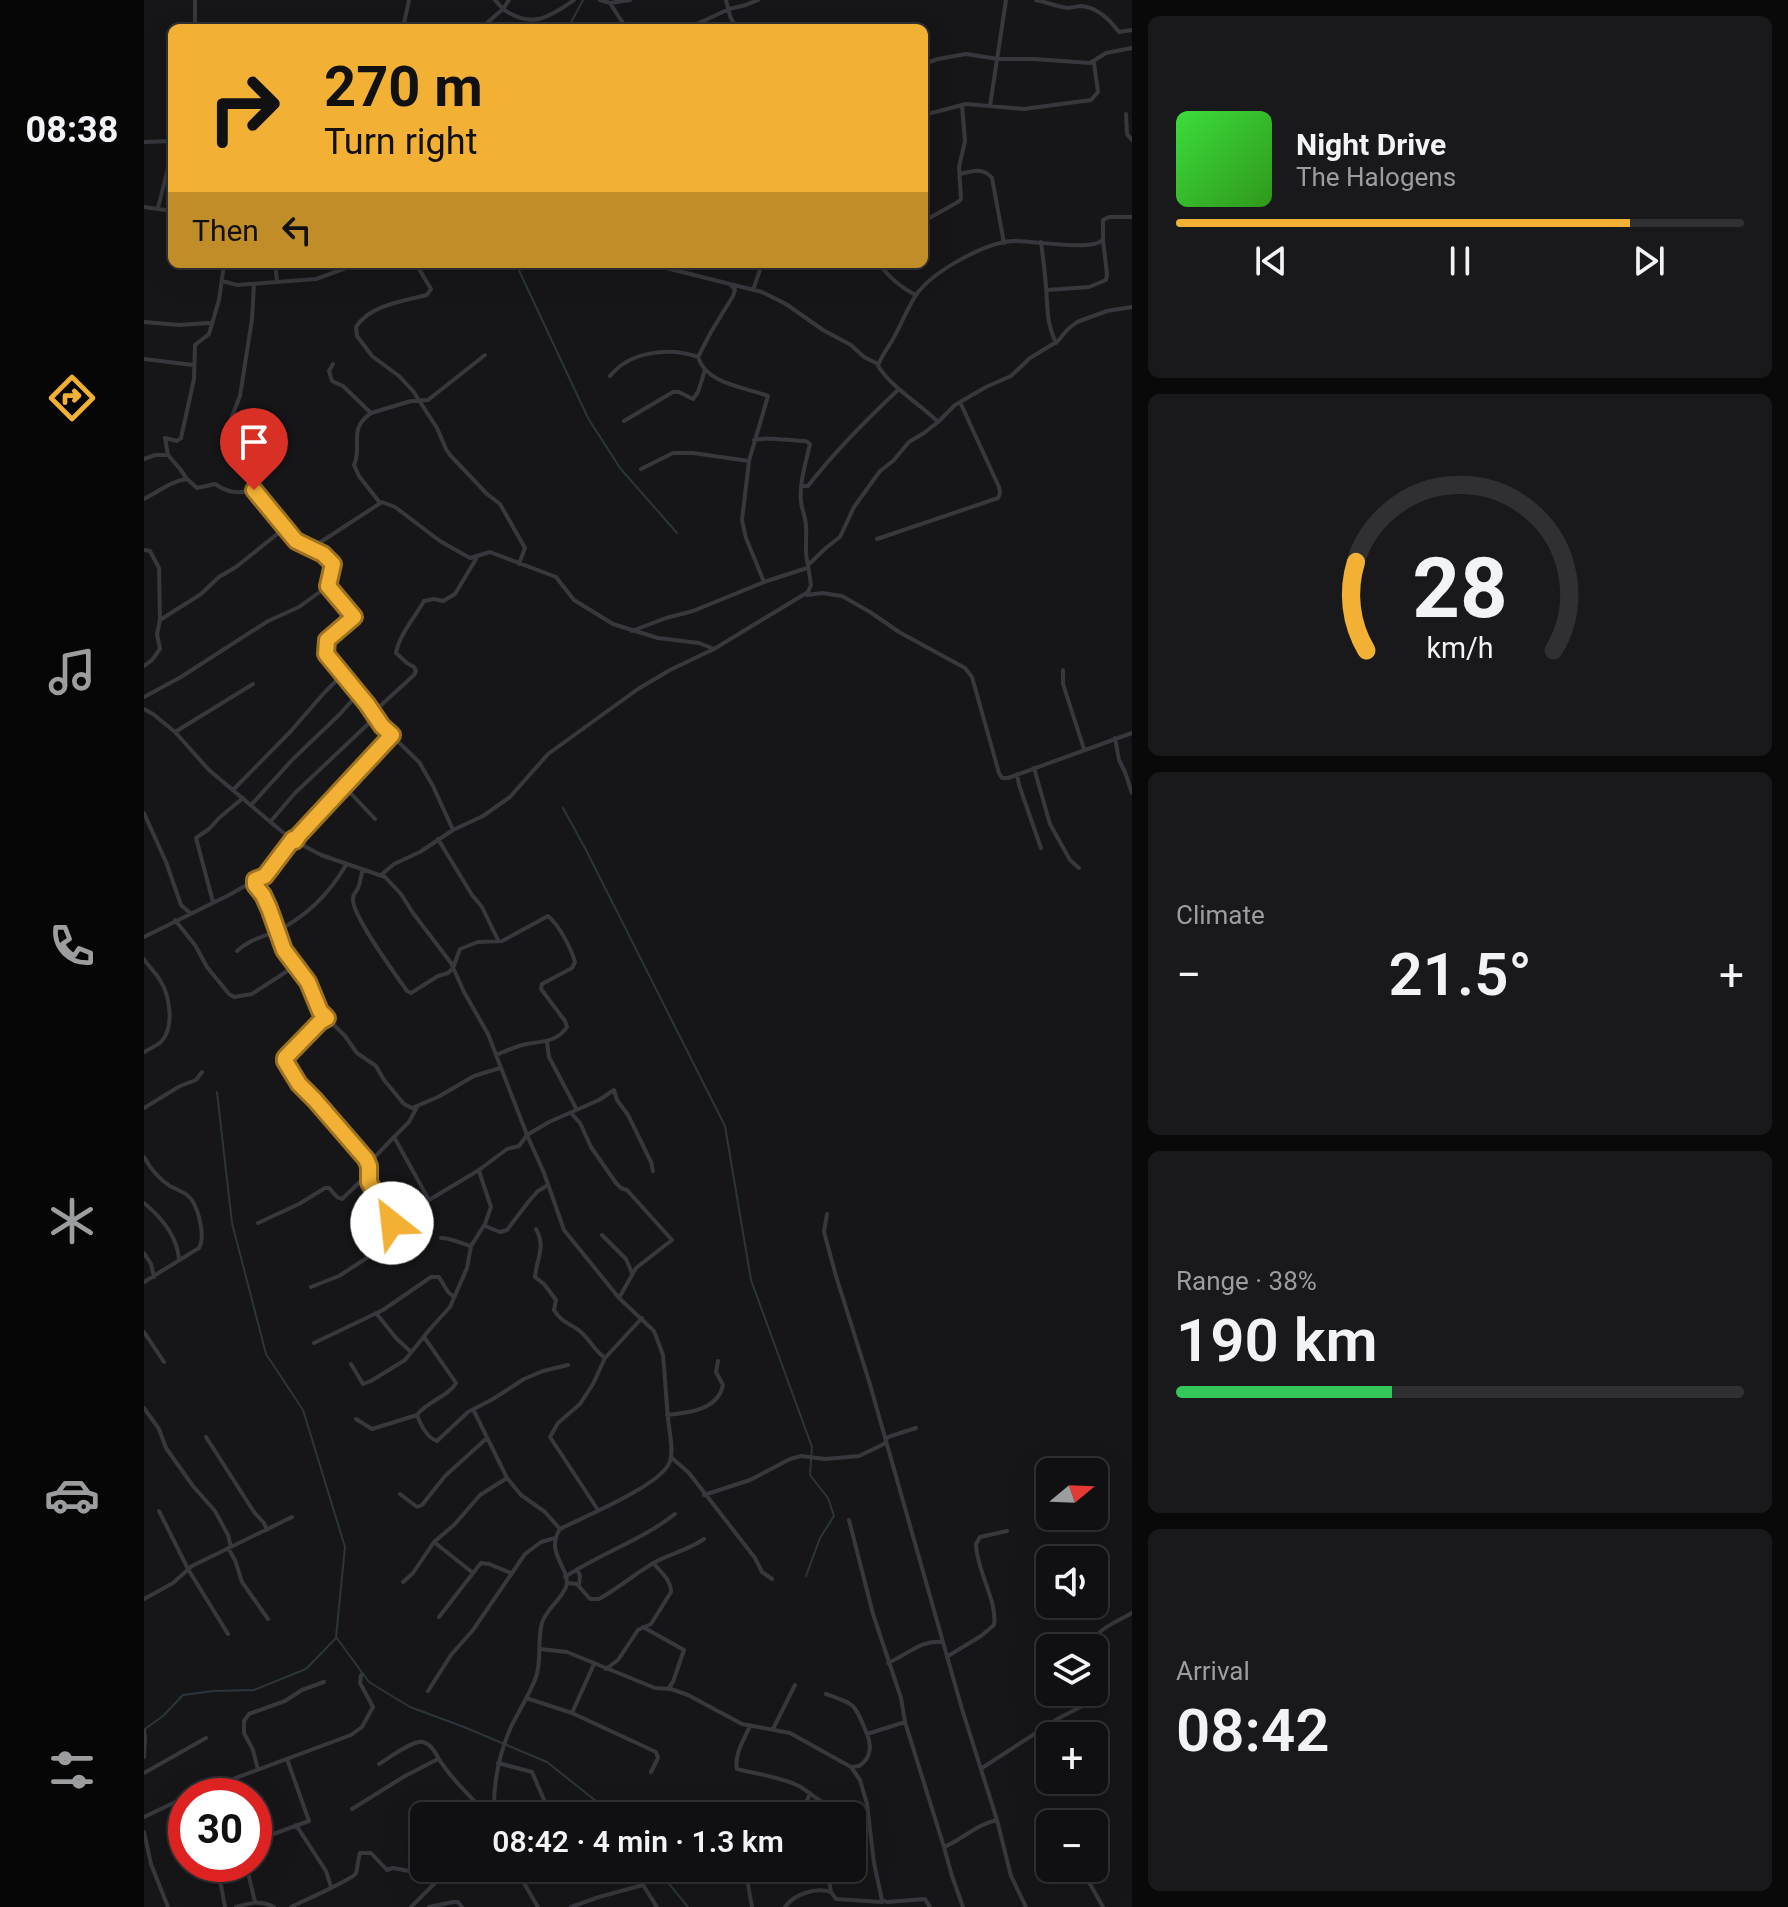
<!DOCTYPE html>
<meta charset="utf-8">
<style>
body{margin:0;font-family:Roboto,sans-serif;background:#19191b;color:#f1f3f6;height:100vh;display:flex;flex-direction:column;font-size:30px;white-space:nowrap}
*{box-sizing:border-box;margin:0}
p{font-size:26px;color:#9c9d9f}
.icon{flex:none;width:44px;height:44px;fill:none;stroke:currentColor;stroke-width:2;stroke-linecap:round;stroke-linejoin:round}
.map{position:relative;flex:1;overflow:hidden}
.sheet{display:flex;flex-direction:column;gap:16px;padding:16px;background:#09090a;width:656px}
.sheet>*{flex:none}
.guide{position:absolute;left:24px;top:24px;width:760px;height:244px;border-radius:12px;box-shadow:0 8px 32px #0002,0 0 0 2px #303032;background:#f2b134;color:#111;overflow:hidden}
.needle{width:52px;rotate:71deg}
.buttons{position:absolute;left:892px;top:1458px;display:grid;gap:16px}
.buttons a{display:grid;place-items:center;width:72px;height:72px;border-radius:12px;background:#101012;box-shadow:0 8px 32px #0002,0 0 0 2px #303032;font-size:40px}
.speed{position:absolute;left:24px;top:1778px;display:flex;gap:16px;font-size:40px;font-weight:700;text-align:center}
.speed>*{display:grid;place-content:center;width:104px;height:104px;border-radius:50%;background:#101012;box-shadow:0 8px 32px #0002,0 0 0 2px #303032;line-height:1}
.speed .limit{border:12px solid #d22;background:#fff;color:#111}
.pin{position:absolute;display:grid;place-items:center;width:68px;height:68px;color:#fff;margin:-82px -34px;border-radius:50% 50% 50% 0;rotate:-45deg;box-shadow:0 0 8px #0007}
.pin .icon{rotate:45deg}
.me{position:absolute;width:88px;margin:-44px;rotate:331deg;stroke-linejoin:round;filter:drop-shadow(0 0 6px #0008)}
.turn{display:flex;align-items:center;gap:28px;height:168px;padding:0 24px;font-size:36px}
.turn .icon{width:104px;height:104px;stroke-width:2.5}
.turn b{display:block;font-size:56px;line-height:68px}
.then{display:flex;align-items:center;height:76px;padding:0 24px;background:#0003;gap:16px;font-size:30px}
.big{font-size:60px;font-weight:600;line-height:1.1}
.sheet .card{flex:1;display:flex;flex-direction:column;justify-content:center;gap:12px;min-width:0;padding:0 28px;border-radius:12px;background:#19191b}
.sheet .dial{align-items:center;gap:0}
.dial svg{height:208px;overflow:visible;fill:none;stroke:#303032;stroke-width:7;stroke-linecap:round;text-anchor:middle}
.dial text{fill:#f1f3f6;stroke:none}
.song{display:flex;align-items:center;gap:24px}
.cover{width:96px;height:96px;border-radius:12px;background:linear-gradient(135deg,hsl(120 70% 55%),hsl(110 70% 35%))}
.played{height:8px;border-radius:4px;background:linear-gradient(90deg,#f2b134 80%,#303032 80%)}
.keys{display:flex;justify-content:space-around;direction:ltr}
.heat{display:flex;justify-content:space-between;align-items:center;font-size:44px;direction:ltr}
.charge{height:12px;border-radius:6px;background:linear-gradient(90deg,#34c759 38%,#303032 0)}
.trip{position:absolute;left:266px;top:1802px;width:456px;height:80px;border-radius:12px;background:#101012;box-shadow:0 8px 32px #0002,0 0 0 2px #303032;font-weight:600;line-height:80px;text-align:center}
main{display:flex;flex:1;min-height:0}
.tabs{display:flex;flex-direction:column;width:144px;justify-content:space-around;align-items:center;background:#060607;color:#9c9d9f}
.tabs .icon{width:56px;height:56px}
.tabs .on{color:#f2b134}
.tabs b{font-size:36px;color:#f1f3f6}
.map>svg:first-child{display:block}
</style>
<main>
<nav class="tabs">
<b>08:38</b>
<svg class="icon on" aria-label="directions" viewBox="0 0 24 24"><path d="M12 3l9 9-9 9-9-9zM9 14v-3h6M13 9l2 2-2 2"/></svg>
<svg class="icon" aria-label="music" viewBox="0 0 24 24"><path d="M9 18V5l10-2v13"/><circle cx="6" cy="18" r="3"/><circle cx="16" cy="16" r="3"/></svg>
<svg class="icon" aria-label="phone" viewBox="0 0 24 24"><path d="M5 4h4l2 5-3 2q2 4 5 5l2-3 5 2v4C11 20 4 13 5 4z"/></svg>
<svg class="icon" aria-label="climate" viewBox="0 0 24 24"><path d="M12 3v18M4 7l16 10M4 17L20 7"/></svg>
<svg class="icon" aria-label="car" viewBox="0 0 24 24"><path d="M5 17H2v-5l4-1 3-4h7l3 4 3 1v5h-3M9 17h6M6 11h13"/><circle cx="7" cy="17" r="2"/><circle cx="17" cy="17" r="2"/></svg>
<svg class="icon" aria-label="filters" viewBox="0 0 24 24"><path d="M4 7h16M4 17h16"/><circle cx="9" cy="7" r="2"/><circle cx="15" cy="17" r="2"/></svg>
</nav>
<div class="map">
<svg width="988" height="1907" viewBox="0 0 988 1907">
<rect width="100%" height="100%" fill="#161618"/>
<g fill="none" stroke-linecap="round" stroke-linejoin="round">
<path stroke="#2c353c" stroke-width="2" d="M424,28l15,-28
M372,264l72,154 32,50 57,65
M419,808l23,42 139,276 26,154 61,167 -2,28 18,23 6,18 -14,22 -14,38
M73,1092l15,131 34,131 37,56 42,137 -9,90 33,45 41,25 54,20 83,35 54,43 10,11
M1,1729l18,-13 20,-21 30,-4 41,-1 52,-21 30,-31
M512,1868l32,39"/>
<path stroke="#37383d" stroke-width="4" d="M51,0v28
M351,0l8,9 6,-9
M456,0l10,3 20,-3
M582,0l4,16 6,12
M892,0c10,2 22,7 32,8 5,0 9,-2 13,-2 16,1 29,14 38,26l13,-2
M466,3l16,25
M259,28l6,-28
M337,28l22,-19c28,20 46,9 71,-9
M553,28l2,-5 30,-14 17,-4 12,-5
M780,64l14,-5 28,-5 32,5h36l56,4 16,-10 26,-5
M846,106l16,-106
M982,114l1,20 5,6
M780,115l42,-11 58,5 67,-9 7,-8 -4,-29
M0,142l28,-1
M816,174c12,-3 23,-7 32,4l12,65
M0,207l28,4
M14,208l14,-56
M780,221l34,-19 3,-3 -2,-32 6,-26 -3,-36
M897,242c2,15 4,30 5,45 2,23 0,34 10,56
M131,264l2,17
M272,264l15,25 -4,6c-24,6 -57,10 -71,32l1,9 15,20 27,20 14,15 24,37 9,21 4,6 37,39 13,10 25,44 -6,16
M506,264l112,28 24,12 37,26 28,15 13,12 14,7
M736,264c7,12 23,25 36,31
M78,281l15,4 79,-6 41,-15
M587,285l4,5 -2,6 -22,36 -13,25c8,27 47,30 70,39l-19,65 -7,59 4,18 18,44 43,-14
M609,290l9,-26
M903,290l42,-3 17,-7 1,-6 -4,-34
M0,322l35,3 30,-2
M0,359l49,6
M189,364l-4,7 3,10 11,5 28,27 40,-12 17,-1 57,-45
M466,376c20,-25 59,-29 88,-19
M227,413c-24,17 -8,32 -17,52l5,11 21,27
M480,421l49,-29h6l14,7 5,-7 7,-22
M794,422l17,-17 31,-18 25,-11 19,-18 28,-17 10,-12 9,-7 30,-11 25,-4
M610,440c14,-4 36,1 52,1l4,3c-4,18 -11,39 -9,58 1,8 5,16 5,25 1,14 -2,25 2,38
M24,455l-3,-17 12,3 4,-3 13,-59 1,-34 14,-11 10,-34 5,-36
M0,459l11,-4h13l12,14 7,10
M497,469l32,-16h20l56,8
M659,486h5c27,-35 58,-66 91,-97
M110,490l6,-9 -11,-13 -23,-23 -2,-8 16,-41 12,-77 2,-35
M0,499c14,-7 27,-18 43,-20l10,9 18,-4c13,9 23,10 39,6l12,16 20,21
M733,539l121,-41 2,-5 -1,-6 -39,-85
M0,550l6,1 9,17 1,52
M184,586l26,31 -27,23 -1,14 16,21
M663,595l15,-2 20,3 28,16 29,20 66,36 7,9 27,96 3,5h6l124,-45
M488,631l34,-13 27,-7 71,-29
M0,666l8,-6 8,-11 -3,-15 3,-14 41,-26 18,-17 17,-10 50,-40 10,14 14,8 72,-47 13,5 45,34 30,17 20,-6 66,25 18,23 39,24 45,14 41,5 15,6
M919,670v14l21,65
M0,697l37,-20 87,-56 31,-14 29,-21 5,-22 -10,-10 -13,-5
M0,709l9,5 22,18 34,38 71,60 15,11 26,14 64,22 16,17 12,19 38,50 13,29 24,42 39,101 17,38 20,57 55,68 35,33 9,24c2,21 3,42 5,63 1,13 6,31 2,43 -7,24 -87,56 -110,68 -16,24 12,41 6,58 -5,13 -20,22 -24,36 -5,17 0,37 -6,54 -6,17 -17,33 -25,50 -13,29 -18,58 -17,89
M31,732l78,-48
M971,738l4,22 6,12 7,21
M890,768l16,56 20,36 9,8
M873,774l2,11 22,63
M199,785l32,34
M89,790l57,-58 34,-39 18,-18 25,29 15,22 37,36 14,24 20,44
M107,805l42,-46 46,-44 19,-21
M0,813l22,49 15,43 9,8
M127,821l24,-28 72,-68 12,-18 35,-32 2,-4 -2,-4 -7,-4 -11,-10c3,-18 19,-36 28,-52l10,-2 9,2 12,-7 21,-35
M149,839l-28,37 -10,4v5l12,17 17,48 24,32 12,29 25,25 12,17 19,13 8,14 20,24 8,4 26,-11 36,-21 26,-8
M294,839l34,56 10,12 16,33
M151,841l4,-6 93,-100
M219,870c-3,6 -2,12 -5,18 -3,7 -5,4 -5,11 -1,17 43,76 54,92l4,2 27,-17 10,-3 5,-5 7,-19 18,-7 24,-1 46,-25c11,9 23,32 27,46l-3,6 -30,16 -1,5 24,32 2,6c-10,15 -24,14 -40,17 -11,2 -21,7 -31,11
M237,875l13,-11 26,-12 33,-22 30,-14 27,-19 38,-43 90,-65 32,-19 44,-21 94,-57 3,-7 -3,-20 19,-18 13,-10 14,-30 26,-36 13,-10 16,-19 15,-9 14,-11c-20,-20 -45,-33 -60,-56 3,-10 10,-18 15,-27 8,-14 14,-30 23,-44 16,-23 68,-52 96,-54 21,-1 77,11 91,-1v-20l6,-3h23
M69,902l-17,-64 13,-9 10,-11 24,-20
M31,920l20,25 12,22 22,27 5,3 18,-3 43,-28
M0,937l87,-43 24,-14
M93,951c13,-12 24,-13 40,-20 30,-15 52,-37 69,-66
M0,959c5,8 12,14 16,21 10,16 15,47 1,62 -5,4 -12,7 -17,10
M183,1018l-7,4 -35,36v3l14,23 16,16 51,59 3,4v19l29,49
M403,1042l2,15 27,51
M0,1108l36,-22 16,-6 6,-8
M427,1113l9,10 11,24 25,36 5,5 6,2 45,50 -36,28 -17,30
M250,1137l15,-15 8,-15
M0,1157c6,11 15,22 26,29 5,3 12,5 17,9 11,8 19,41 12,53l-55,34
M225,1163l25,-26 35,63
M0,1203c17,14 33,33 35,56
M683,1214l-3,18 12,44 33,105 93,328 35,111 14,56 15,31
M114,1223l41,-19 26,-16h4l8,9 5,2 26,-25
M341,1226l15,6 7,-2 22,-29 9,-10 10,-6
M392,1229c10,18 1,28 -1,48l9,7 12,16 -2,10c7,12 17,14 27,22 9,8 14,19 24,26
M458,1235l24,24 6,14
M297,1238c7,-1 21,6 30,8
M0,1253l7,11 3,13
M167,1287l28,-11 37,-24 53,-52 50,-30 28,-21 12,-3 8,-11 22,-13 50,-22 15,-10 3,10 11,15 23,47 2,9
M232,1313l20,25 15,14
M0,1332l20,30
M170,1343l69,-33 48,-33h8l9,15 6,5
M207,1364l12,20 8,-3 34,-21 25,-31 20,-22 17,-39 4,-22 14,-22 6,-17 -12,-36
M0,1408l15,21 7,19 27,38 22,25 13,24 3,12
M330,1411l33,67 14,17 24,17 15,17
M273,1415c4,10 9,22 20,26l31,-29 25,-13 31,-20 19,-8 25,-6
M523,1415c21,-2 51,-5 56,-30l-7,-13 2,-11
M212,1419l16,10 45,-14c10,-14 31,-18 39,-32l-2,-3 -30,-43
M62,1437l48,75 10,11 3,7
M527,1457l18,16 66,85 7,14 10,7
M256,1494l17,13 5,-2 23,-29 42,-38
M560,1495l46,-15 40,-21 11,-3 24,3 34,-3 25,-12 3,-6 4,-2 25,-8
M454,1510l-48,-73 8,-14 22,-19 13,-20 12,-26 37,-40
M15,1511l29,58 40,65
M705,1520l24,94 28,84 4,24 39,125 8,29 11,31
M290,1542l21,-18 25,-29 27,-17
M84,1548l7,12 7,22 26,37
M433,1569l3,7 -1,9
M421,1577c36,-24 77,-37 110,-63
M259,1582l10,-9 21,-31 39,31 8,-10 8,1 22,9
M423,1583l10,1 13,15h9c20,-11 38,-27 58,-38 16,-8 33,-12 47,-22
M0,1599l29,-16 19,-17 100,-49
M295,1617l34,-44
M499,1627l41,23 -11,32 -5,7
M396,1649l27,3 88,36 16,1 17,6 54,29 48,9 61,34 9,13 7,24 7,59 8,37 5,2 38,-3 5,8
M804,1656l33,-20 13,-11c4,-23 -18,-56 -18,-81l4,-7 27,-6
M744,1663c19,-8 33,-24 55,-21
M462,1669l12,-9 20,-30 13,-6 20,-32c0,-12 -10,-20 -17,-28
M284,1691l23,-36 22,-25 52,-76 16,-12 14,-4
M682,1694c31,11 28,9 41,40
M382,1698l46,15 84,39 2,6 -7,14
M428,1713l22,-49
M606,1726c-6,14 -16,28 -13,43 20,5 44,8 62,17 12,7 20,16 33,21 12,5 26,5 37,12
M629,1729l22,-44
M0,1730l1,7 -1,20
M354,1763l34,9 19,44
M235,1764c10,-6 34,-24 44,-22 11,3 14,16 20,23 13,19 30,34 46,51
M707,1767l8,-1c12,-8 13,-20 8,-32l38,-12
M838,1768l77,-50 37,-19c14,-20 -11,-48 2,-65 8,-9 24,-15 34,-21
M114,1770l-5,-20 -9,-17v-12l5,-7 36,-13 17,-11 22,-8
M0,1773l62,-35
M43,1796l164,-61 11,-8 11,-20 -13,-24 1,-8
M208,1809l53,-33 33,-17
M666,1816l-4,-12 4,-11
M0,1817l42,-20
M152,1825l30,46 5,16
M0,1832l7,32 17,43
M110,1841l55,-20 -22,-62
M800,1847c19,-8 33,-23 53,-27
M73,1864l8,43
M102,1864l9,38
M371,1868l23,39
M601,1868l7,39
M683,1868l4,24
M937,1868l22,39
M92,1907c13,-4 25,-7 38,0
M147,1907c10,-5 63,-28 65,-34 2,-6 2,-14 4,-20h11l16,17 6,-2 16,3h17l12,9
M267,1907l27,-27 4,1 18,-13
M285,1907l24,-5h5l4,5
M427,1907l28,-10 44,-12 14,22
M641,1907c9,-13 31,-20 46,-15l5,7 46,3"/>
</g>
<g fill="none" stroke-linecap="round" stroke-linejoin="round">
<defs>
<path id="route" d="M110,490l42,51 27,13 10,10 -5,22 26,31 -27,23 -1,14 41,50 15,22 10,9 -93,100 -4,6 -2,-2 -28,37 -10,4v5l8,10 6,13 15,42 24,32 12,29 7,7 -7,4 -35,36v3l14,23 16,16 51,59 3,7v16l23,41"/>
</defs>
<use href="#route" stroke="#9d7322" stroke-width="20"/>
<use href="#route" stroke="#f2b134" stroke-width="14"/>
</g>
</svg>
<div class="buttons">
<a><svg class="needle" viewBox="-14 -14 28 28"><path d="M0-13l5 13h-10z" fill="#e53935"/><path d="M0 13l5-13h-10z" fill="#9c9d9f"/></svg></a>
<a><svg class="icon" aria-label="sound" viewBox="0 0 24 24"><path d="M4 9h4l5-4v14l-5-4H4zM17 9q2 3 0 6"/></svg></a>
<a><svg class="icon" aria-label="layers" viewBox="0 0 24 24"><path d="M12 4l9 5-9 5-9-5zM3 14l9 5 9-5"/></svg></a>
<a>+</a>
<a>−</a>
</div>
<div class="speed"><div class="limit">30</div></div>
<div class="pin" style="left:110px;top:490px;background:#d93025"><svg class="icon" aria-label="arrive" viewBox="0 0 24 24"><path d="M6 21V4h12l-3 4 3 4H6"/></svg></div>
<svg class="me" style="left:248px;top:1223px" viewBox="-20 -20 40 40"><circle r="19" fill="#fff"/><path d="M0-13L10 11 0 6-10 11z" fill="#f2b134"/></svg>
<div class="trip">08:42 · 4 min · 1.3 km</div>
<div class="guide">
<div class="turn"><svg class="icon" aria-label="right" viewBox="0 0 24 24"><path d="M7 20v-9h11M14 6l5 5-5 5"/></svg><div><b>270 m</b>Turn right</div></div>
<div class="then">Then<svg class="icon" aria-label="left" viewBox="0 0 24 24"><path d="M17 20v-9H6M10 6l-5 5 5 5"/></svg></div>
</div>
</div>
<section class="sheet">
<div class="card">
<div class="song"><i class="cover"></i><div><b>Night Drive</b><p>The Halogens</p></div></div>
<div class="played"></div>
<div class="keys"><svg class="icon" aria-label="previous" viewBox="0 0 24 24"><path d="M18 5L8 12l10 7zM5 5v14"/></svg><svg class="icon" aria-label="pause" viewBox="0 0 24 24"><path d="M8 5v14M16 5v14"/></svg><svg class="icon" aria-label="next" viewBox="0 0 24 24"><path d="M6 5l10 7-10 7zM19 5v14"/></svg></div>
</div>
<div class="card dial"><svg viewBox="0 0 100 80">
<path d="M14 69A42 42 0 1 1 86 69"/>
<path d="M14 69A42 42 0 0 1 10 35" stroke="#f2b134"/>
<text x="50" y="56" font-size="32" font-weight="700">28</text>
<text x="50" y="72" font-size="11">km/h</text>
</svg></div>
<div class="card"><p>Climate</p>
<div class="heat"><a>−</a><b class="big">21.5°</b><a>+</a></div>
</div>
<div class="card"><p>Range · 38%</p><b class="big">190 km</b><div class="charge"></div></div>
<div class="card"><p>Arrival</p><b class="big">08:42</b></div>
</section>
</main>
